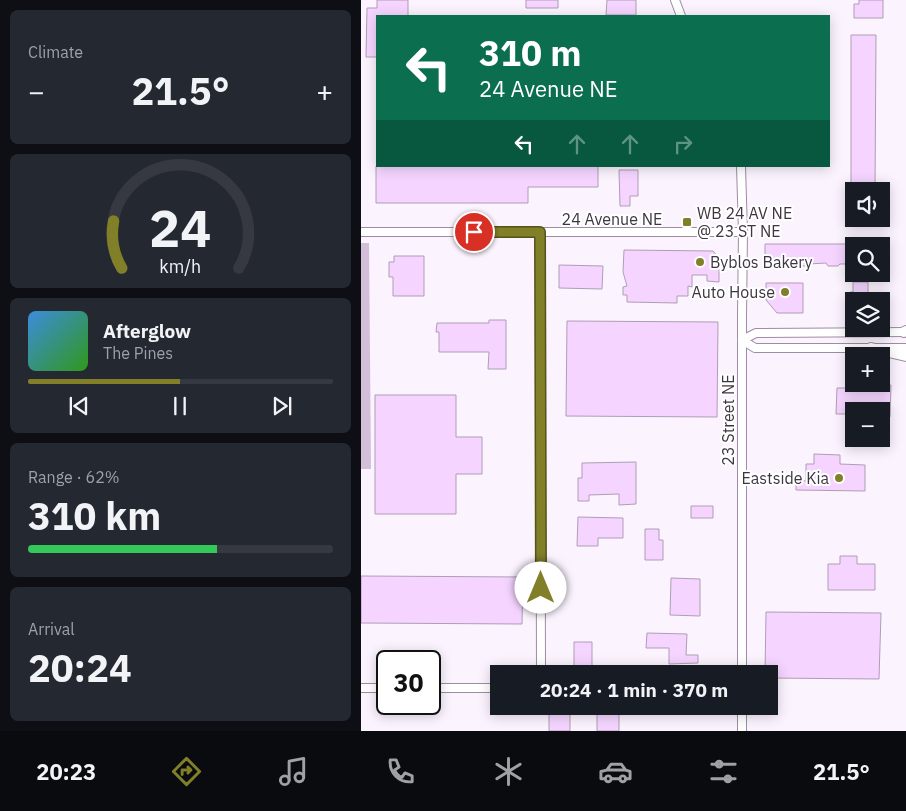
<!DOCTYPE html>
<meta charset="utf-8">
<style>
body{margin:0;font-family:"IBM Plex Sans",sans-serif;background:#242831;color:#f1f3f6;height:100vh;display:flex;flex-direction:column;font-size:19px;white-space:nowrap}
*{box-sizing:border-box;margin:0}
p{font-size:16px;color:#9ea1a6}
.icon{flex:none;width:28px;height:28px;fill:none;stroke:currentColor;stroke-width:2;stroke-linecap:round;stroke-linejoin:round}
.map{position:relative;flex:1;overflow:hidden}
.drawer{display:flex;flex-direction:column;gap:10px;padding:10px;background:#0d0f14;width:361px}
.drawer>*{flex:none}
.top-card{position:absolute;left:15px;top:15px;width:454px;height:152px;border-radius:0px;box-shadow:0 2px 12px #0003;background:#0b6e4f;color:#fff;overflow:hidden}
.fabs{position:absolute;left:484px;top:182px;display:grid;gap:10px}
.fabs a{display:grid;place-items:center;width:45px;height:45px;border-radius:0px;background:#171b24;box-shadow:0 2px 12px #0003;font-size:25px}
.speed{position:absolute;left:15px;top:650px;display:flex;gap:10px;font-size:25px;font-weight:700;text-align:center}
.speed>*{display:grid;place-content:center;width:65px;height:65px;border-radius:50%;background:#171b24;box-shadow:0 2px 12px #0003;line-height:1}
.speed .limit{border:2px solid #111;border-radius:8px;background:#fff;color:#111}
.pin{position:absolute;display:grid;place-items:center;width:42px;height:42px;color:#fff;margin:-21px;border:2px solid #fff;border-radius:50%;box-shadow:0 1px 5px #0007}
.me{position:absolute;width:55px;margin:-28px;rotate:0deg;stroke-linejoin:round;filter:drop-shadow(0 0 4px #0008)}
.turn{display:flex;align-items:center;gap:18px;height:105px;padding:0 20px;font-size:22px}
.turn .icon{width:65px;height:65px;stroke-width:2.5}
.turn b{display:block;font-size:35px;line-height:42px}
.lanes{display:flex;align-items:center;height:48px;padding:0 20px;background:#0003;justify-content:center;gap:25px;direction:ltr}
.lanes .off{opacity:.35}
.big{font-size:38px;font-weight:800;line-height:1.1}
.drawer .tile{flex:1;display:flex;flex-direction:column;justify-content:center;gap:8px;min-width:0;padding:0 18px;border-radius:8px;background:#242831}
.drawer .dial{align-items:center;gap:0}
.dial svg{height:130px;overflow:visible;fill:none;stroke:#363941;stroke-width:7;stroke-linecap:round;text-anchor:middle}
.dial text{fill:#f1f3f6;stroke:none}
.song{display:flex;align-items:center;gap:15px}
.cover{width:60px;height:60px;border-radius:8px;background:linear-gradient(135deg,hsl(210 70% 55%),hsl(110 70% 35%))}
.played{height:5px;border-radius:2px;background:linear-gradient(90deg,#817f27 50%,#363941 50%)}
.keys{display:flex;justify-content:space-around;direction:ltr}
.heat{display:flex;justify-content:space-between;align-items:center;font-size:28px;direction:ltr}
.charge{height:8px;border-radius:4px;background:linear-gradient(90deg,#34c759 62%,#363941 0)}
.trip{position:absolute;left:129px;top:665px;width:288px;height:50px;border-radius:0px;background:#171b24;box-shadow:0 2px 12px #0003;font-weight:800;line-height:50px;text-align:center}
.tabs{display:flex;height:80px;justify-content:space-around;align-items:center;background:#090b0e;color:#9ea1a6}
.tabs .icon{width:35px;height:35px}
.tabs .current{color:#817f27}
.tabs b{font-size:22px;color:#f1f3f6}
main{display:flex;flex:1;min-height:0}
.map>svg:first-child{display:block}
</style>
<main>
<section class="drawer">
<div class="tile"><p>Climate</p>
<div class="heat"><a>−</a><b class="big">21.5°</b><a>+</a></div>
</div>
<div class="tile dial"><svg viewBox="0 0 100 80">
<path d="M14 69A42 42 0 1 1 86 69"/>
<path d="M14 69A42 42 0 0 1 9 40" stroke="#817f27"/>
<text x="50" y="56" font-size="32" font-weight="700">24</text>
<text x="50" y="72" font-size="11">km/h</text>
</svg></div>
<div class="tile">
<div class="song"><i class="cover"></i><div><b>Afterglow</b><p>The Pines</p></div></div>
<div class="played"></div>
<div class="keys"><svg class="icon" aria-label="previous" viewBox="0 0 24 24"><path d="M18 5L8 12l10 7zM5 5v14"/></svg><svg class="icon" aria-label="pause" viewBox="0 0 24 24"><path d="M8 5v14M16 5v14"/></svg><svg class="icon" aria-label="next" viewBox="0 0 24 24"><path d="M6 5l10 7-10 7zM19 5v14"/></svg></div>
</div>
<div class="tile"><p>Range · 62%</p><b class="big">310 km</b><div class="charge"></div></div>
<div class="tile"><p>Arrival</p><b class="big">20:24</b></div>
</section>
<div class="map">
<svg width="545" height="731" viewBox="0 0 545 731">
<rect width="100%" height="100%" fill="#fbf3fe"/>
<path fill="#d3bfd9" d="M0,243h8l2,226h-10z"/>
<path fill="#f5d5ff" stroke="#af9db5" d="M16,0h31v16h-31v41h-11l1,-49h10z
M165,0h32v8h-32z
M246,0h29v15h-30z
M498,0h24v18h-29v-14h5z
M490,35h25l-1,156h-24z
M15,166h222v21h-70v16h-152z
M258,170h19v26h-8v10h-10z
M404,244h88v22h-5l-1,-2h-7l-2,2h-10l-2,-3 -18,1 -2,2h-11l-2,-2h-10l-3,2 -11,-1 -1,-2h-3z
M263,250l89,1 6,7v24l-12,-1v-6h-15v12l-4,-1v10h-11v7l-50,-1v-7h-4v-8l4,-1 -4,-14z
M33,256h30v40h-31v-19h-4v-15h5z
M198,265l44,1 -1,23 -43,-1z
M492,282h15v12h-8v7h-10v-9h3z
M405,283h37v30h-26l-11,-13z
M128,320h17v49h-18l1,-17h-50v-20h-3l1,-9h52z
M206,321l151,1 -1,95 -151,-1z
M490,385h40l-1,32h-9v-6h-28v3h-17l1,-26h14z
M14,395h81v42h26v37h-26v40h-81z
M453,454l26,1v9l25,1v26l-69,-1v-10l10,1v-17h8z
M275,462v42l-17,1v-11l-30,1v6h-11v-23h4v-15z
M330,506h22v12h-22z
M217,517l45,1v20h-25v8h-21z
M284,529h14v11h4v20h-18z
M479,556h17v8h18v26h-47v-26h12z
M0,576l162,1 -1,47 -161,-1z
M310,578l29,1v37l-30,-1z
M405,612l115,1 -2,66 -110,-1v-4h-4z
M286,633l40,1 -1,21h12v8l-29,1v-16h-23z
M213,642h18v29h-18z
M188,711h21v20h-21z
M236,712h22v19h-22z"/>
<g fill="none" stroke-linecap="round" stroke-linejoin="round">
<defs>
<path id="minor" d="M314,0l6,16
M380,166l2,66 -1,82v360
M0,232h382
M179,232l1,442
M381,340l13,8h151
M381,340l14,-7 150,-1
M0,688h26
M69,688h69
M381,706v25"/>
<path id="major" d="M543,332l2,-1
M510,348l35,8"/>
</defs>
<use href="#minor" stroke="#9e8ca4" stroke-width="10"/>
<use href="#major" stroke="#9e8ca4" stroke-width="12"/>
<use href="#minor" stroke="#fff" stroke-width="8"/>
<use href="#major" stroke="#fff" stroke-width="10"/>
</g>
<g fill="none" stroke-linecap="round" stroke-linejoin="round">
<defs>
<path id="route" d="M113,232h66l1,356"/>
</defs>
<use href="#route" stroke="#545319" stroke-width="12"/>
<use href="#route" stroke="#817f27" stroke-width="9"/>
</g>
<g fill="#817f27" stroke="#fff" stroke-width="2">
<rect x="321" y="217" width="10" height="10" rx="2.5"/>
<circle cx="339" cy="262" r="5"/>
<circle cx="424" cy="292" r="5"/>
<circle cx="478" cy="478" r="5"/>
</g>
<g text-anchor="middle" stroke-width="4" stroke-linejoin="round" paint-order="stroke">
<g font-size="16" fill="#3d3640" stroke="#fff" text-anchor="start">
<text x="336" y="219">WB 24 AV NE<tspan x="336" dy="18">@ 23 ST NE</tspan></text>
<text x="349" y="268">Byblos Bakery</text>
<text x="414" y="298" text-anchor="end">Auto House</text>
<text x="468" y="484" text-anchor="end">Eastside Kia</text>
</g>
<g font-size="16" fill="#3d3640" stroke="#fff">
<text x="251" y="225">24 Avenue NE</text>
<text transform="translate(367 420) rotate(-90)" y="6">23 Street NE</text>
</g>
</g>
</svg>
<div class="fabs">
<a><svg class="icon" aria-label="sound" viewBox="0 0 24 24"><path d="M4 9h4l5-4v14l-5-4H4zM17 9q2 3 0 6"/></svg></a>
<a><svg class="icon" aria-label="search" viewBox="0 0 24 24"><circle cx="10" cy="10" r="6"/><path d="M15 15l6 6"/></svg></a>
<a><svg class="icon" aria-label="layers" viewBox="0 0 24 24"><path d="M12 4l9 5-9 5-9-5zM3 14l9 5 9-5"/></svg></a>
<a>+</a>
<a>−</a>
</div>
<div class="speed"><div class="limit">30</div></div>
<div class="pin" style="left:113px;top:232px;background:#d93025"><svg class="icon" aria-label="arrive" viewBox="0 0 24 24"><path d="M6 21V4h12l-3 4 3 4H6"/></svg></div>
<svg class="me" style="left:180px;top:588px" viewBox="-20 -20 40 40"><circle r="19" fill="#fff"/><path d="M0-13L10 11 0 6-10 11z" fill="#817f27"/></svg>
<div class="trip">20:24 · 1 min · 370 m</div>
<div class="top-card">
<div class="turn"><svg class="icon" aria-label="left" viewBox="0 0 24 24"><path d="M17 20v-9H6M10 6l-5 5 5 5"/></svg><div><b>310 m</b>24 Avenue NE</div></div>
<div class="lanes"><svg class="icon" aria-label="left" viewBox="0 0 24 24"><path d="M17 20v-9H6M10 6l-5 5 5 5"/></svg><svg class="icon off" aria-label="ahead" viewBox="0 0 24 24"><path d="M12 20V5M6 11l6-6 6 6"/></svg><svg class="icon off" aria-label="ahead" viewBox="0 0 24 24"><path d="M12 20V5M6 11l6-6 6 6"/></svg><svg class="icon off" aria-label="right" viewBox="0 0 24 24"><path d="M7 20v-9h11M14 6l5 5-5 5"/></svg></div>
</div>
</div>
</main>
<nav class="tabs">
<b>20:23</b>
<svg class="icon current" aria-label="directions" viewBox="0 0 24 24"><path d="M12 3l9 9-9 9-9-9zM9 14v-3h6M13 9l2 2-2 2"/></svg>
<svg class="icon" aria-label="music" viewBox="0 0 24 24"><path d="M9 18V5l10-2v13"/><circle cx="6" cy="18" r="3"/><circle cx="16" cy="16" r="3"/></svg>
<svg class="icon" aria-label="phone" viewBox="0 0 24 24"><path d="M5 4h4l2 5-3 2q2 4 5 5l2-3 5 2v4C11 20 4 13 5 4z"/></svg>
<svg class="icon" aria-label="climate" viewBox="0 0 24 24"><path d="M12 3v18M4 7l16 10M4 17L20 7"/></svg>
<svg class="icon" aria-label="car" viewBox="0 0 24 24"><path d="M5 17H2v-5l4-1 3-4h7l3 4 3 1v5h-3M9 17h6M6 11h13"/><circle cx="7" cy="17" r="2"/><circle cx="17" cy="17" r="2"/></svg>
<svg class="icon" aria-label="filters" viewBox="0 0 24 24"><path d="M4 7h16M4 17h16"/><circle cx="9" cy="7" r="2"/><circle cx="15" cy="17" r="2"/></svg>
<b>21.5°</b>
</nav>
